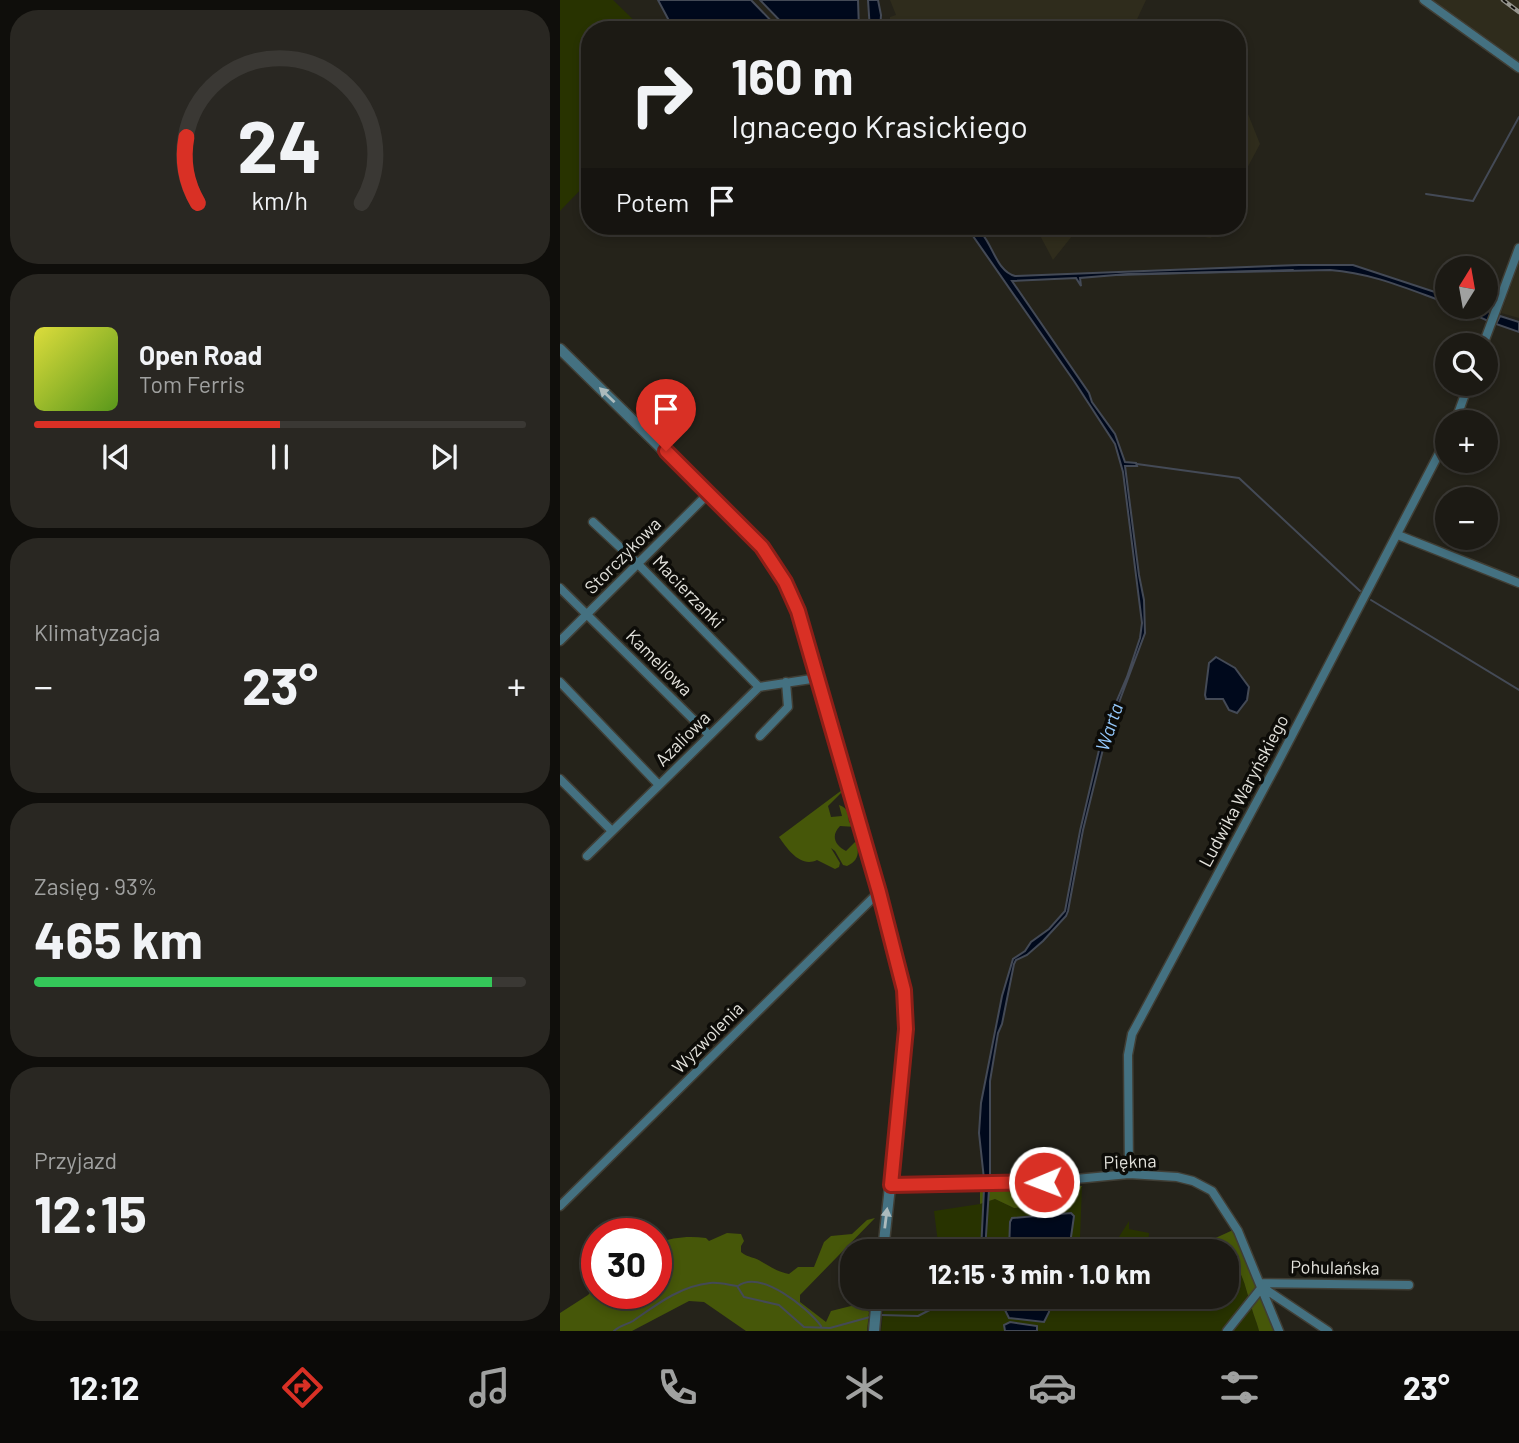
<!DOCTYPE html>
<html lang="pl">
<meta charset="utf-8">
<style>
body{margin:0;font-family:Barlow,sans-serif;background:#292722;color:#f1f3f6;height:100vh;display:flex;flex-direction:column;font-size:26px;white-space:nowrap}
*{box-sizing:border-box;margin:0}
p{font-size:23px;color:#a0a1a0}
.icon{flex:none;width:38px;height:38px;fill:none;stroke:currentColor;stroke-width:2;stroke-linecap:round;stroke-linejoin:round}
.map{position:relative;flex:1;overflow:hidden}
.drawer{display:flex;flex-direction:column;gap:10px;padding:10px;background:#0f0e0b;width:560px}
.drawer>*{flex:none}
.guide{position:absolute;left:21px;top:21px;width:665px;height:214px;border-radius:28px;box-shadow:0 4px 10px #0003,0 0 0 2px #3a3834;background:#1c1a14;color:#f1f3f6;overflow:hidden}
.needle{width:46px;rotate:11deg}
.buttons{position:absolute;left:875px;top:256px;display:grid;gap:14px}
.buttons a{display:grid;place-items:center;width:63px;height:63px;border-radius:50%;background:#1c1a14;box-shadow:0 4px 10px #0003,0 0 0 2px #3a3834;font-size:35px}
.speed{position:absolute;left:21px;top:1218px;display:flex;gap:14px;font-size:35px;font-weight:700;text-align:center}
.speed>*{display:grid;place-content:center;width:91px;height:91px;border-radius:50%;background:#1c1a14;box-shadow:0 4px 10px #0003,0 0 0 2px #3a3834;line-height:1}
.speed .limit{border:10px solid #d22;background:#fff;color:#111}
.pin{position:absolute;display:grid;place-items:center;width:60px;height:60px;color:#fff;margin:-72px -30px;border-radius:50% 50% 50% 0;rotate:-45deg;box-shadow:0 0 7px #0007}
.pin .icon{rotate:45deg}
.me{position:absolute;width:77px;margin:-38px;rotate:269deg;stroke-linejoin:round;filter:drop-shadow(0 0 5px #0008)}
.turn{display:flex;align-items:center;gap:24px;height:147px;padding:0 35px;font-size:32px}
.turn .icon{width:91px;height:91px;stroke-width:2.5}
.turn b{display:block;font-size:49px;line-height:60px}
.then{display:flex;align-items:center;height:66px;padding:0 35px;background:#0003;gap:14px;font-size:26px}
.big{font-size:52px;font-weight:700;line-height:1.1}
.drawer .card{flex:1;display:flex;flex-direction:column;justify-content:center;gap:10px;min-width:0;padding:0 24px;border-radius:28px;background:#292722}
.drawer .dial{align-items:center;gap:0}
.dial svg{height:182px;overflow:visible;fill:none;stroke:#3a3834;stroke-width:7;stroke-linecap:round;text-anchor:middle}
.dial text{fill:#f1f3f6;stroke:none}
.song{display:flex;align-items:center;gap:21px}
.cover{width:84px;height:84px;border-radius:10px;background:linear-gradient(135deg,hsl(60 70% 55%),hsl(90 70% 35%))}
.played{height:7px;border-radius:4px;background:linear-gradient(90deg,#d93025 50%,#3a3834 50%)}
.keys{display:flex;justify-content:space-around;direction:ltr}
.heat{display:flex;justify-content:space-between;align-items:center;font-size:38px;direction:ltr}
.charge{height:10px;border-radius:5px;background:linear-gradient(90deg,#34c759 93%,#3a3834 0)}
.trip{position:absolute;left:280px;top:1239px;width:399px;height:70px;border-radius:28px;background:#1c1a14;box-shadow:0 4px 10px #0003,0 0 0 2px #3a3834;font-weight:700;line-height:70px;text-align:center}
.dock{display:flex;height:112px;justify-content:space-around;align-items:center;background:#0b0a08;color:#a0a1a0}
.dock .icon{width:49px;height:49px}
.dock .current{color:#d93025}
.dock b{font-size:32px;color:#f1f3f6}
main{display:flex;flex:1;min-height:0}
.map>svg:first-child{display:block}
</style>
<main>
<section class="drawer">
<div class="card dial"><svg viewBox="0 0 100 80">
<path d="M14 69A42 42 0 1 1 86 69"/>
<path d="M14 69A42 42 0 0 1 9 40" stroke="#d93025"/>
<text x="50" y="56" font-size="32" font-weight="700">24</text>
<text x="50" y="72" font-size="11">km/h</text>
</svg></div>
<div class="card">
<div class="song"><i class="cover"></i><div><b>Open Road</b><p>Tom Ferris</p></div></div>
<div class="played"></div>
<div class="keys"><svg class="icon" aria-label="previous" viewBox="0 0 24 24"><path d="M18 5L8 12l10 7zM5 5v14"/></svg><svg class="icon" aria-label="pause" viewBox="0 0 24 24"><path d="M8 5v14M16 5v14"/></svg><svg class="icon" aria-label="next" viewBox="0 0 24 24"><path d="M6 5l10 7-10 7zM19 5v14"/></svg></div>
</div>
<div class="card"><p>Klimatyzacja</p>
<div class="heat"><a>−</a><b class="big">23°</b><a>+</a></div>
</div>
<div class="card"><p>Zasięg · 93%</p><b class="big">465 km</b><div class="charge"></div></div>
<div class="card"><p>Przyjazd</p><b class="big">12:15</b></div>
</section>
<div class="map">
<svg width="959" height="1331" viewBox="0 0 959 1331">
<rect width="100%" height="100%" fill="#25231a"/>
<path fill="#2f2c1c" d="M330,0h256l-14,30h-242v-13l6,-2z
M871,0h88v63z
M677,94h3l20,50 -23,43z
M475,226h45l-27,34z
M577,226h80l-6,12z
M959,264v54l-18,-5z"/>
<path fill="#283300" d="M0,0h53l31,30h-54v150l-30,31z
M522,1186l-2,53 -4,12h-137l-5,-40 46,-7 15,-5 19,9 56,-4z
M569,1221v8l20,4 -1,15 5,3h-43z
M667,1257c17,13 18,31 25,52 2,8 5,13 7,22h-378l4,-34h177l-3,10 16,-10h152z"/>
<path fill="#465709" d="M282,790l-1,3 -13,13 3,11 11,-1 -3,-11c9,3 9,8 10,17l7,5 -16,-1c-9,9 -6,19 6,25l9,-9 2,1c2,11 1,18 -10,23l-4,-1 -8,-14 -4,-3 9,15 -1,4 -4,2 -18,-9c-16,8 -29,-10 -38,-23z
M522,1186l-12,18 -56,4 -19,-9 -15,5v-15z
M315,1218l-75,77v7l26,20 5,-11 24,-6 10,1 4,6 -2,19h-121l-42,-29 -15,-1 -57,30h-72v-18l28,-18 9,-10v8h59v-49c17,-7 32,-8 50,-6l3,3 18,-8 14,1 3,7 -3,5v6c7,6 15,5 21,10 9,5 16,10 27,12l9,-7h16l10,-25 7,-6 21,-2 15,-14z
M673,1230l43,101h-17c-2,-9 -5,-14 -7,-22 -7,-21 -8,-39 -25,-52v-6h-10l-8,-10z"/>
<path fill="#00091c" stroke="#444a56" stroke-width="2" d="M98,0h93l29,30h-106z
M200,0h98l1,30h-70z
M308,0h10l3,15 -1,15h-10z
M406,226c26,0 25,44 49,50l284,-11h54l94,31v7c-39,-14 -75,-30 -117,-33l-202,4 -48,4 1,8 -5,-8 -64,3 77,112 3,9 23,32 10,28 11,1 1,3h-12l14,109 5,25 1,33 -39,104 -23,93 -15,81 -2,5 -23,25 -16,14 -11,5 -2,4 -12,60 -4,9 -8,48v98h-6l-5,-46 2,-30 21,-107 11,-37 12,-8 6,-9 18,-13 16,-18 15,-80 23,-98 24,-56 13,-39 2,-15 -19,-151 -8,-28 -41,-63z
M895,306h19l17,6 -3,9z
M940,316l19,6v10l-23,-8z
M656,657l19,11 14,19 -2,13 -10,13 -8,-3 -6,-11h-17l-1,-4 4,-32z
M424,1189h5l-4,62h-4z
M511,1213l3,3 -5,35h-60l1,-29 2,-4z
M445,1297h46l-2,15 -5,10 -35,-4 -5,-10z
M450,1322l27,4v5h-32l-1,-6z"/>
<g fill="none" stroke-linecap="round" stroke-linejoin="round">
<path stroke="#444a56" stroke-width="2" d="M866,194l47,7 46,-84
M557,275l176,-5
M577,464l102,14 121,113
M811,600l148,90
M178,1286c22,-17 70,22 83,40
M321,1315l37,1 37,-19
M54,1331c6,-6 12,-6 19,-10 23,-16 47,-35 77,-38 9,-1 19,2 27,3l7,11 35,8 25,22 26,1 40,-11"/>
<defs>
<path id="minor" d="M864,0l95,68
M923,345l36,-97
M895,422l14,-39
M33,522l44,41 122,124
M838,535l121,48
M0,588l149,147
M0,641l149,-148
M0,682l99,103
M200,736l28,-29 -2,-25
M0,779l52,52
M27,856l172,-169 59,-9
M569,1174l-1,-119 4,-21 145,-270 170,-326
M331,1185l153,-3 85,-8 48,3 16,4 19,10 26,40 41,100
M0,1206l319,-314
M700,1283l149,2
M667,1331l35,-44 66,44"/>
<path id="tertiary" d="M0,349l202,198 23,35 13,29 84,292 22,87 3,39 -24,222
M314,1331l3,-34"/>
</defs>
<use href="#minor" stroke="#403e35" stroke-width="11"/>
<use href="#tertiary" stroke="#403e35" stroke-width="13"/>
<use href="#minor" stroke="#447181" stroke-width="8"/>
<use href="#tertiary" stroke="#447181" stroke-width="10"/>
<defs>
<path id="rail" d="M943,0l16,12"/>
</defs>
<use href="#rail" stroke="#96958e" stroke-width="4.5"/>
<use href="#rail" stroke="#0d0c08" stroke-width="2" stroke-dasharray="5" stroke-linecap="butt"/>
</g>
<defs><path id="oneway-solid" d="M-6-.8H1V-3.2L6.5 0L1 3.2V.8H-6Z" transform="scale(1.75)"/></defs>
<g fill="#acbbbd">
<use href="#oneway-solid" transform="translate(47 395) rotate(-136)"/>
<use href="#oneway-solid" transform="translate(326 1218) rotate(-83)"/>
</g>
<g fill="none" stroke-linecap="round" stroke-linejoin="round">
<defs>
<path id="route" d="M106,451l96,96 23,35 13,29 81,281 25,98 2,39 -15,156 153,-3"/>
</defs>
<use href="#route" stroke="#8d1f18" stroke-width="18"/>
<use href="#route" stroke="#d93025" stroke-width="12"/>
</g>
<g text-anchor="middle" stroke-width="7" stroke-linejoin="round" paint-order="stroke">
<g font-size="18" fill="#e4e3dd" stroke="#0d0c08">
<text transform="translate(63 556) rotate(-45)" y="6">Storczykowa</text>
<text transform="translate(128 592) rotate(46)" y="6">Macierzanki</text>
<text transform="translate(99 663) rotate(45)" y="6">Kameliowa</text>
<text transform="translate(123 739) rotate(-45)" y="6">Azaliowa</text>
<text transform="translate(684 791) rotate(-62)" y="6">Ludwika Waryńskiego</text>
<text transform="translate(148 1038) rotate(-45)" y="6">Wyzwolenia</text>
<text transform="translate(570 1162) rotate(-2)" y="6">Piękna</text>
<text transform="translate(775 1268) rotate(1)" y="6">Pohulańska</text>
</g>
<g font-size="19" font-style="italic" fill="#94c9fd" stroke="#0d0c08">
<text transform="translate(549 727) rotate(-72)" y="7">Warta</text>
</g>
</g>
</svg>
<div class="buttons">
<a><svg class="needle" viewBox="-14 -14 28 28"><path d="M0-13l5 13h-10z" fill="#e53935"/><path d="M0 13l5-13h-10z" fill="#a0a1a0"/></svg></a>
<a><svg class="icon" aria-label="search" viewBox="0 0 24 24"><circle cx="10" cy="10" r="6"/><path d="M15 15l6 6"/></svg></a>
<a>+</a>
<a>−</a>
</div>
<div class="speed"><div class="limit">30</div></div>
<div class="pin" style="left:106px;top:451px;background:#d93025"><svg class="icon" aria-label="arrive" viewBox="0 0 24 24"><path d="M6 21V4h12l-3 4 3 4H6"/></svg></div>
<svg class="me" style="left:484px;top:1182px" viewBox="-20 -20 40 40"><circle r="17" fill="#d93025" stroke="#fff" stroke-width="3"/><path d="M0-11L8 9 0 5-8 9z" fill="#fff"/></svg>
<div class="trip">12:15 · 3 min · 1.0 km</div>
<div class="guide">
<div class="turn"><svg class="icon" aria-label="right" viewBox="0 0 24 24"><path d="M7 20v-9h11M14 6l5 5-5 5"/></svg><div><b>160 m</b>Ignacego Krasickiego</div></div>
<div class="then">Potem<svg class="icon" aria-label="arrive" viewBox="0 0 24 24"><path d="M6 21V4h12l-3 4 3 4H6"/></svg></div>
</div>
</div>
</main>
<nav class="dock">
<b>12:12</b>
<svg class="icon current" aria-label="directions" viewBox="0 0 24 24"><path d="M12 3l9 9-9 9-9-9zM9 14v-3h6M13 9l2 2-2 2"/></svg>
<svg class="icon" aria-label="music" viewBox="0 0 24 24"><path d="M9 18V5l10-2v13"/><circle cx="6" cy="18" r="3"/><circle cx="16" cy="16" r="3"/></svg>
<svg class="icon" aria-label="phone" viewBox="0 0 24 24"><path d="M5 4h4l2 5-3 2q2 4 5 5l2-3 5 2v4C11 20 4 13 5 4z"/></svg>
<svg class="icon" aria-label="climate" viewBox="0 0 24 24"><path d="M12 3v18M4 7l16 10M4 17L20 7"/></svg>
<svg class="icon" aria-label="car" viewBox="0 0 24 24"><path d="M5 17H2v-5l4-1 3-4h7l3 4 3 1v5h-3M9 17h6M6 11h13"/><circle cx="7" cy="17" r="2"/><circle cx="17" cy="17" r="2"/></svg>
<svg class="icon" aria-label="filters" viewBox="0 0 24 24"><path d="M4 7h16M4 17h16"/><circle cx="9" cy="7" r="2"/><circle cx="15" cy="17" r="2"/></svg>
<b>23°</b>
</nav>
